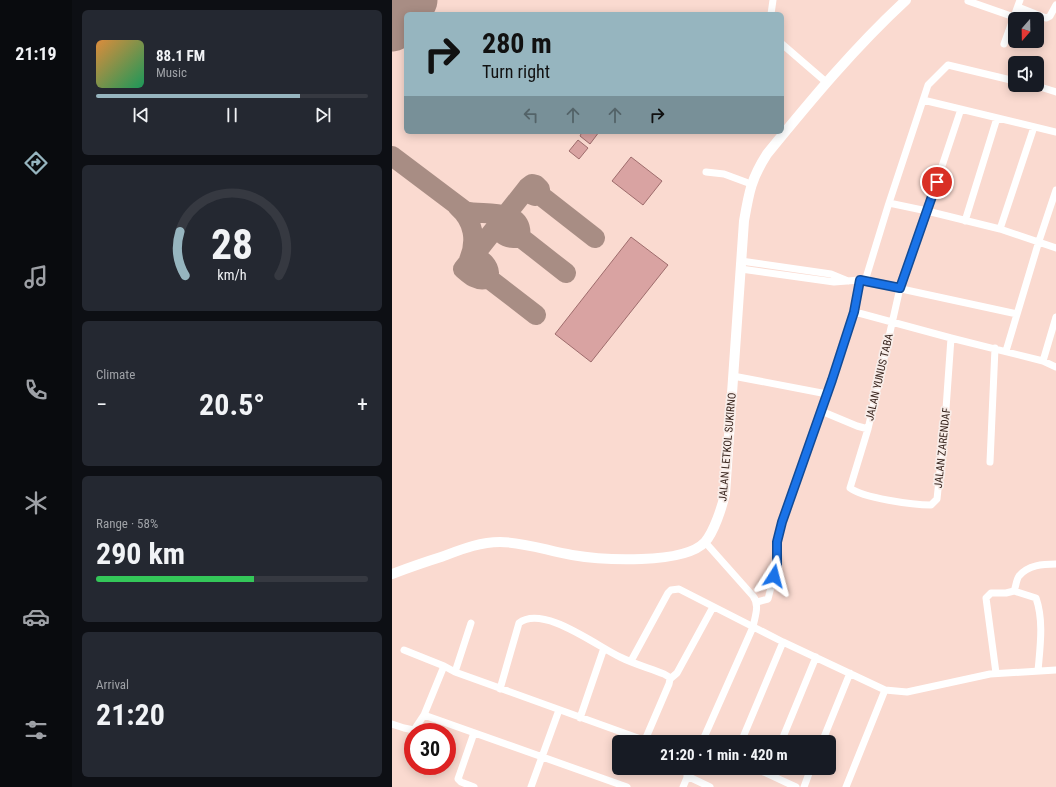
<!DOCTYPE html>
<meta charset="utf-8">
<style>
body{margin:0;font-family:"Roboto Condensed",sans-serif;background:#242831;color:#f1f3f6;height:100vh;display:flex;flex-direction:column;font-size:15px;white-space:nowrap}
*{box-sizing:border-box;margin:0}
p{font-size:13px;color:#9ea1a6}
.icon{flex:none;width:22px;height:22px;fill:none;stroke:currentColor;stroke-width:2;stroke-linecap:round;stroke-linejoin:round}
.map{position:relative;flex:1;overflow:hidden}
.drawer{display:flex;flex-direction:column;gap:10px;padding:10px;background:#0d0f14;width:320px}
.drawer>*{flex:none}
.guide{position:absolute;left:12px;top:12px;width:380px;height:122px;border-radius:6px;box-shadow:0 2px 10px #0003;background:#96b5bf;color:#111;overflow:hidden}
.needle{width:26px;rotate:200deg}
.controls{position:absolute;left:616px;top:12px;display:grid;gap:8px}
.controls a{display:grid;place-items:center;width:36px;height:36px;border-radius:6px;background:#171b24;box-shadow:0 2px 10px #0003;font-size:20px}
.speed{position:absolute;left:12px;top:723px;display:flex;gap:8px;font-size:20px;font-weight:700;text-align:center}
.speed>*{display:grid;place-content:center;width:52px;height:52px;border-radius:50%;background:#171b24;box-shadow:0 2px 10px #0003;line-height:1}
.speed .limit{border:6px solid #d22;background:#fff;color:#111}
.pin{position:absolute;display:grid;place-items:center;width:34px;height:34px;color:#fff;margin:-17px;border:2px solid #fff;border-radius:50%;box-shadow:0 1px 4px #0007}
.me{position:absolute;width:44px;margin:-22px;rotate:9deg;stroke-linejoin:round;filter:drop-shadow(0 0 3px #0008)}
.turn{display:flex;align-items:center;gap:14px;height:84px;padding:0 12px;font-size:18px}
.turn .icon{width:52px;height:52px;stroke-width:2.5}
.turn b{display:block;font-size:28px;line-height:34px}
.lanes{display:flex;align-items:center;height:38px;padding:0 12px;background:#0003;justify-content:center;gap:20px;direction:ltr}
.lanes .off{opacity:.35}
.big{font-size:30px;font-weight:700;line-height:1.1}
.drawer .card{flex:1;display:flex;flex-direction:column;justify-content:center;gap:6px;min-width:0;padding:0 14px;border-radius:6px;background:#242831}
.drawer .dial{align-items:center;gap:0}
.dial svg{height:104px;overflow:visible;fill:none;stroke:#363941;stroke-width:7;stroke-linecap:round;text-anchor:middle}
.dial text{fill:#f1f3f6;stroke:none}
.song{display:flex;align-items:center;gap:12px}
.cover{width:48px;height:48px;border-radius:6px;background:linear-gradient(135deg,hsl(30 70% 55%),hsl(150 70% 35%))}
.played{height:4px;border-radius:2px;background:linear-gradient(90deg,#96b5bf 75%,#363941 75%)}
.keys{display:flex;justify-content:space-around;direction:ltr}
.heat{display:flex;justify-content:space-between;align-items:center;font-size:22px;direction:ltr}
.charge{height:6px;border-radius:3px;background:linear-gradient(90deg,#34c759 58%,#363941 0)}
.trip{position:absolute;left:220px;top:735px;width:224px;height:40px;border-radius:6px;background:#171b24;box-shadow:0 2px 10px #0003;font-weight:700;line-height:40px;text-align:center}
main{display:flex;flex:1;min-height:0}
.tabs{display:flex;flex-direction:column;width:72px;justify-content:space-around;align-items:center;background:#090b0e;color:#9ea1a6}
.tabs .icon{width:28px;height:28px}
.tabs .selected{color:#96b5bf}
.tabs b{font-size:18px;color:#f1f3f6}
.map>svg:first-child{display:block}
</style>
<main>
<nav class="tabs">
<b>21:19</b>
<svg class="icon selected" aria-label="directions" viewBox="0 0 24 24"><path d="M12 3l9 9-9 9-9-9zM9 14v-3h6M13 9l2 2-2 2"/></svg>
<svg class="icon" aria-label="music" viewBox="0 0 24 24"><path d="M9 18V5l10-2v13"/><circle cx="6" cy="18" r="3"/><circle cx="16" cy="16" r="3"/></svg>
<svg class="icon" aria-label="phone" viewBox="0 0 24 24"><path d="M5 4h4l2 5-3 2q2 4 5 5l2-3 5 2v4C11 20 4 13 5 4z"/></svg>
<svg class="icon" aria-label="climate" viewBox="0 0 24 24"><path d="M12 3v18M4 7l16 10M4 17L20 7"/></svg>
<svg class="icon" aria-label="car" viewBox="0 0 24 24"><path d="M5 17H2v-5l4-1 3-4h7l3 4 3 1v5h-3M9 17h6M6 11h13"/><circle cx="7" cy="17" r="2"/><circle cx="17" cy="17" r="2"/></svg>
<svg class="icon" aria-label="filters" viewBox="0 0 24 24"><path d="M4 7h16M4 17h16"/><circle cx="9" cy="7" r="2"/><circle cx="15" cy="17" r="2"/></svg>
</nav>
<section class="drawer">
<div class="card">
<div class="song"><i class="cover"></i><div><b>88.1 FM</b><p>Music</p></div></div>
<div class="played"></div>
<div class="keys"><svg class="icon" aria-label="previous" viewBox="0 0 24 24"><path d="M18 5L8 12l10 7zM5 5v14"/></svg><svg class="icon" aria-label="pause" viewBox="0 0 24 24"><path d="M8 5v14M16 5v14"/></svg><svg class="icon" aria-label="next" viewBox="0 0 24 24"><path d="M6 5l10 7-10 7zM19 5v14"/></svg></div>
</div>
<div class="card dial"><svg viewBox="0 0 100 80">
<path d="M14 69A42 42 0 1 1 86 69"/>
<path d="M14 69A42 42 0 0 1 10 35" stroke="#96b5bf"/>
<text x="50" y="56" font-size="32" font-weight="700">28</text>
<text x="50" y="72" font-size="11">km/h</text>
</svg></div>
<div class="card"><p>Climate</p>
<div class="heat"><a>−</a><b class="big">20.5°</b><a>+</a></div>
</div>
<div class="card"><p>Range · 58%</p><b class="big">290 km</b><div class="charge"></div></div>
<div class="card"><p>Arrival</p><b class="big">21:20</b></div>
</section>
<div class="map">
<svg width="664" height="787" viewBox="0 0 664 787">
<rect width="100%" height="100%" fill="#fadad0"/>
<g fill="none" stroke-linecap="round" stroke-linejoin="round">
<path stroke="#a88d84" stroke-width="20" d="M0,156l73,55c17,5 60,-4 55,26 -11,3 -17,-1 -24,-9
M148,195v-6l-4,-4 -4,-1 -4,3 2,7 5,2 5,-1 55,43
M66,207c16,14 19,34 11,53
M128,237l46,36
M82,255c7,5 14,9 15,18l-3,6c-10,2 -16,-4 -23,-10l65,-82
M96,278l48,37"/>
<path stroke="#a88d84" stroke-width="49" d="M0,27l21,-27"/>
</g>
<path fill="#d9a3a2" stroke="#9e6c6c" d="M190,132h17l-9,12 -10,-8z
M186,140l10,8 -9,11 -10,-8z
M239,157l31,24 -19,24 -31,-24z
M239,237l37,28 -77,97 -36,-28z"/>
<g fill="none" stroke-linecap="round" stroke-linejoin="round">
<path stroke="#fff" stroke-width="7" d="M576,1l46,16
M626,7l28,11 4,-2 6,-11
M379,14l2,-14
M390,44l44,38
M612,44l16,-44
M642,85l22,7
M531,100l133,32
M314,172l18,2 27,10
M497,203l38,8 34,-102
M573,221l32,-103
M608,229l34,-102
M349,261l90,13 17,7
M349,269l93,13 26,-2 157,34
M468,280l-5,32 96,26 92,23 13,6
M473,281l23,-75 40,-121 20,-20 67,16
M614,351l33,-110 17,-51
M651,361l13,-44
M341,376l94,18
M429,411l36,15 11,3 32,-141 27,-77 73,18 56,19
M476,429l-18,59c13,10 63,17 81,17l6,-6 8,-76 6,-85
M598,462l5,-114
M622,591c2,-4 2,-11 5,-15 9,-11 24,-12 37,-12
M365,602l11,-3 9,-35v-22l5,-21 50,-141 23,-68
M12,650l40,16
M239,661l37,-68 3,-3 8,-1 104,53 102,48 22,2 83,-18 66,-4
M63,672l16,-49
M604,673l-10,-75 5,-5h15l8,-2 22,7c8,23 4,49 2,73
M278,679l7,-6 36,-66
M108,689l19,-66c24,-19 79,24 101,34 14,7 29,11 44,17l5,3 1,2 -1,5 -24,56
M32,715l203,72
M188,718l24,-70
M0,724l12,4 10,2 10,-15 20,-49 11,6 194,70
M82,733l-16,46 3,3 13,5
M310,742l51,-115c2,-11 7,-22 0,-31l-48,-54
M349,742l42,-100
M389,742l35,-85
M430,742l28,-69
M363,768l41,19
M295,776l23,11
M139,787l28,-77
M291,787l8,-19
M412,787l7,-19
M454,787l39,-97"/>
<path stroke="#fff" stroke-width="10" d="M0,574c16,-6 33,-12 49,-17 19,-7 38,-15 59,-15 24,0 48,9 72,13 29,5 112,10 133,-13 9,-10 17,-35 20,-48l19,-273c5,-29 7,-42 23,-67 44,-54 88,-107 139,-154"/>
</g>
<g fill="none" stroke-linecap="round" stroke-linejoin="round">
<defs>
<path id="route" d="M382,576l3,-12v-22l5,-20 50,-142 22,-68 6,-32 40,8 37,-106"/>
</defs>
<use href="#route" stroke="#114b97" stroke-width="10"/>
<use href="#route" stroke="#1a73e8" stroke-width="7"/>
</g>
<g text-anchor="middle" stroke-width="3.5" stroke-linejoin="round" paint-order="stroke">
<g font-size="11" fill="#39261f" stroke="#f8ede9">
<text transform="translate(487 377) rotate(-77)" y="4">JALAN YUNUS TABA</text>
<text transform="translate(335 447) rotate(-85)" y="4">JALAN LETKOL SUKIRNO</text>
<text transform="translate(550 448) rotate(-84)" y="4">JALAN ZARENDAF</text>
</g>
</g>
</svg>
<div class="controls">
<a><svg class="needle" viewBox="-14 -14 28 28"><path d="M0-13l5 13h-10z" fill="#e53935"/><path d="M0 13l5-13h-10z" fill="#9ea1a6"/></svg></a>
<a><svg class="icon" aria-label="sound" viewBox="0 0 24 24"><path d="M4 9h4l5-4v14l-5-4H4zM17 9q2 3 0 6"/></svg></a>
</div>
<div class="speed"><div class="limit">30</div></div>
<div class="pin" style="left:545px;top:182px;background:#d93025"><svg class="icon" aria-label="arrive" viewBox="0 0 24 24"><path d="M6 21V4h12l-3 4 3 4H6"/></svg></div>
<svg class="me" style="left:382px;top:576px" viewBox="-20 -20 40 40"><path d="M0-17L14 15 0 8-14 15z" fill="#1a73e8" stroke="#fff" stroke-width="4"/></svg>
<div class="trip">21:20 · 1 min · 420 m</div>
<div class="guide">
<div class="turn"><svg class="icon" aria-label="right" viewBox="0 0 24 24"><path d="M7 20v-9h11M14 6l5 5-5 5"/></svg><div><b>280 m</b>Turn right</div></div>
<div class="lanes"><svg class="icon off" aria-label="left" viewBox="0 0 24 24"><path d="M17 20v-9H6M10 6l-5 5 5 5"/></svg><svg class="icon off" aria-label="ahead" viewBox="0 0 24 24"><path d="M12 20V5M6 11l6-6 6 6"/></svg><svg class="icon off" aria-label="ahead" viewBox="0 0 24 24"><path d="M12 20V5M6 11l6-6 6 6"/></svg><svg class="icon" aria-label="right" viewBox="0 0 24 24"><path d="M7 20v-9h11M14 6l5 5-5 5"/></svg></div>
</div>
</div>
</main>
